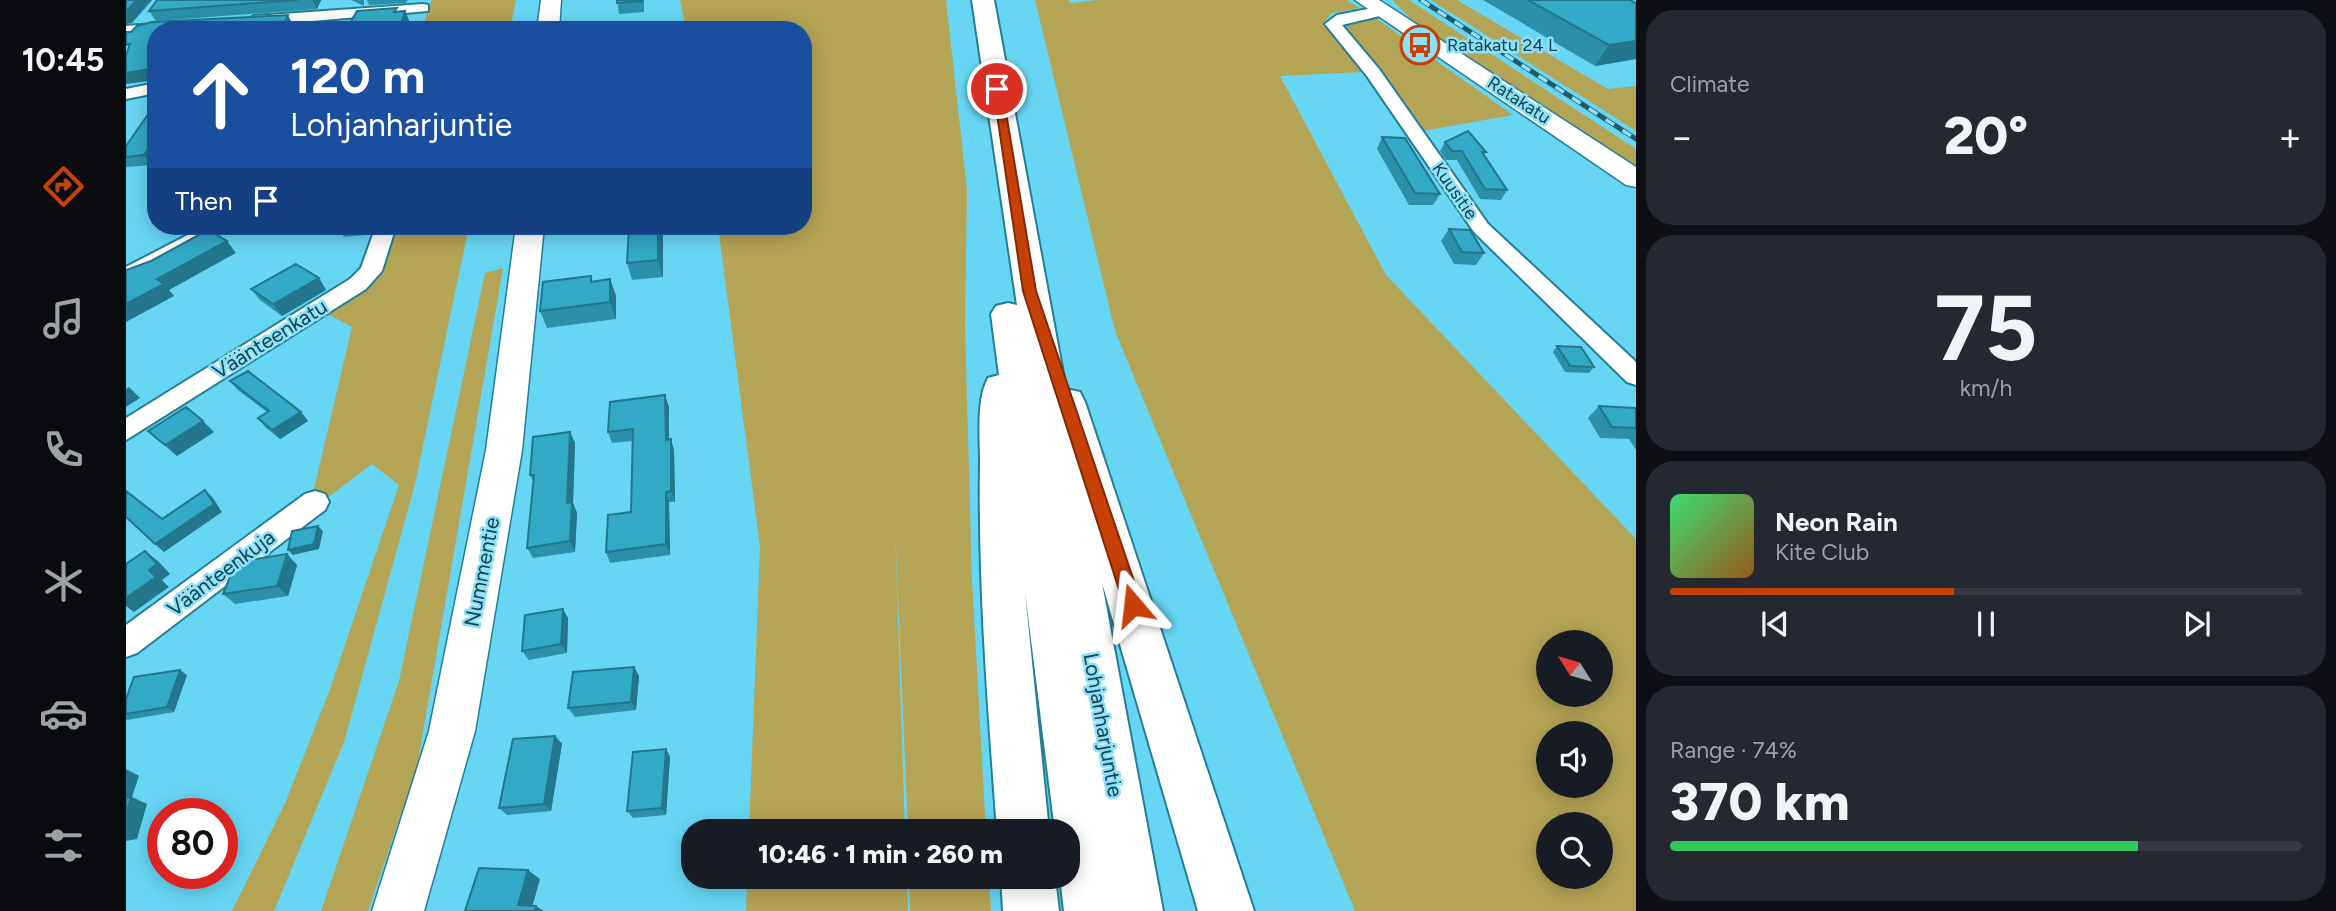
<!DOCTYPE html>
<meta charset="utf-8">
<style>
body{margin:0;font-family:Figtree,sans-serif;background:#242831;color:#f1f3f6;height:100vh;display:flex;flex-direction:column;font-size:26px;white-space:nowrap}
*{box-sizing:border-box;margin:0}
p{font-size:23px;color:#9ea1a6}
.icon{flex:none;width:38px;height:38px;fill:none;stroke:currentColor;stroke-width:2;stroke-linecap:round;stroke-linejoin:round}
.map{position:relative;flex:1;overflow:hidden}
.drawer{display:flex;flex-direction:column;gap:10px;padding:10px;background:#0d0f14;width:700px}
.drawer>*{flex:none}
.top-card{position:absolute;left:21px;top:21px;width:665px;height:214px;border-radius:28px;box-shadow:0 4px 18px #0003;background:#1a4fa0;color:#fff;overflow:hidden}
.needle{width:46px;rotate:307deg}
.buttons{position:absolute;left:1410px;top:630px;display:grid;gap:14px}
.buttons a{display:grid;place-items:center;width:77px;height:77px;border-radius:50%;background:#171b24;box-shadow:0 4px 18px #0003;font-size:35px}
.speed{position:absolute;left:21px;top:798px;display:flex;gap:14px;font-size:35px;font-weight:700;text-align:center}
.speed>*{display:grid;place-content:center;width:91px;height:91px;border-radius:50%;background:#171b24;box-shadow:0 4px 18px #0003;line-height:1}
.speed .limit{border:10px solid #d22;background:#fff;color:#111}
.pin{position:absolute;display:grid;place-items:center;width:60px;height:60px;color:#fff;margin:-30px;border:4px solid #fff;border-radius:50%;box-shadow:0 2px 7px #0007}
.me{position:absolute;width:77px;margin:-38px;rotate:343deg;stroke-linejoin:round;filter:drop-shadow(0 0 5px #0008)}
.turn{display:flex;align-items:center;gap:24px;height:147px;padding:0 28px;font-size:32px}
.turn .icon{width:91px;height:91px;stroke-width:2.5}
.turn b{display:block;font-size:49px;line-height:60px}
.then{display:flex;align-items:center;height:66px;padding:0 28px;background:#0003;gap:14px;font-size:26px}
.big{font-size:52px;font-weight:800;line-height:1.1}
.drawer .widget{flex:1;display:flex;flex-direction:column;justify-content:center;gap:10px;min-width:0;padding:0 24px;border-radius:28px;background:#242831}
.drawer .dial{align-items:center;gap:0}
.dial b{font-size:91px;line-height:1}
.song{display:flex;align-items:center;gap:21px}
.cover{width:84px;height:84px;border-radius:10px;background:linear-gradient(135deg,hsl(140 70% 55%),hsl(30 70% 35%))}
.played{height:7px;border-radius:4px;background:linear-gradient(90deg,#c74007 45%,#363941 45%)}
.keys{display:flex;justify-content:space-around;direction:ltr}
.heat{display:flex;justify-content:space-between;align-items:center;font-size:38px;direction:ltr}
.charge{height:10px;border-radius:5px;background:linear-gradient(90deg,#34c759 74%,#363941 0)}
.trip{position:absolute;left:555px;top:819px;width:399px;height:70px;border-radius:28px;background:#171b24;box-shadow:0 4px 18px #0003;font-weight:800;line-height:70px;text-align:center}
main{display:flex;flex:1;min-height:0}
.menu{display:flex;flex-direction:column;width:126px;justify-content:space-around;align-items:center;background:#090b0e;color:#9ea1a6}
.menu .icon{width:49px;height:49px}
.menu .active{color:#c74007}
.menu b{font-size:32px;color:#f1f3f6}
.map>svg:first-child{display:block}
</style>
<main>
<nav class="menu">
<b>10:45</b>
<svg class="icon active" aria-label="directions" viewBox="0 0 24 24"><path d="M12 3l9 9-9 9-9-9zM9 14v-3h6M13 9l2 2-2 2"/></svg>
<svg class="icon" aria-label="music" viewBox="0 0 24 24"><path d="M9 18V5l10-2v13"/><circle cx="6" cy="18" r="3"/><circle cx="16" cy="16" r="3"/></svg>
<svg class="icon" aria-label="phone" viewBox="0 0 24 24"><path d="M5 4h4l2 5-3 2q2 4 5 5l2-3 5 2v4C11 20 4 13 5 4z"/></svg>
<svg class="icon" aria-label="climate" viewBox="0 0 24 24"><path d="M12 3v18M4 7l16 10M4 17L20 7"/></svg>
<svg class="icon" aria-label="car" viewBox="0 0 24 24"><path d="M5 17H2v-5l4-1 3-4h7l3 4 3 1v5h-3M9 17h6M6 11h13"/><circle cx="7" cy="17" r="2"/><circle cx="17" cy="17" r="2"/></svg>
<svg class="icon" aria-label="filters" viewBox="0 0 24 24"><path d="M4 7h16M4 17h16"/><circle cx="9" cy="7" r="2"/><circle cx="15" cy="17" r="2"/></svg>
</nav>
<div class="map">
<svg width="1510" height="911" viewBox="0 0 1510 911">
<rect width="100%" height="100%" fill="#67d6f4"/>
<path fill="#b4a456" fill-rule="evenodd" d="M306,0h84l-6,30h-89z
M554,0h266l21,190 -2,135 7,256 14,250h-78l-13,-304 10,304h-156l11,-284 -42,-321h85v-196h-117z
M909,0h34l2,3 26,-3h250l12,8 -27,5 -9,10 40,49 -83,4 106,199 250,264v372h-281l-240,-580zM1423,642h52v53h-52zM1423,733h52v53h-52zM1475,824v53h-52v-53z
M1266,0h17l227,149v19l-225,-149z
M1305,0h26l151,89 28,-3v45z
M1251,19l136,96 -90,16 -76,-99v-7l8,-5z
M270,226h73l-54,258 -71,258 -70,169h-42l54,-110 44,-112 69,-204 -27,-21 -49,37 -10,-8 39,-166 -26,-14 64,-67z
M377,268l-86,499 -49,144h-47l78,-230 86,-408z
M621,877h160l1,34h-162z
M783,877h80l2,34h-81z"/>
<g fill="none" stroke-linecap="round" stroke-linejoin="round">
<defs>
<path id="street" d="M297,4l5,1v6l-174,15 -8,-5 8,-5z
M1257,6l8,5 -3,3 -46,11 37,44 109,155 148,138v23l-9,-3 -153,-150 -107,-156 -42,-52 12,-9z
M40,23l5,2 2,5 -47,6v-10z
M30,83v10l-30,6v-10z
M79,226h25l-104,57v-16z
M250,226h20l-14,45 -16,18 -240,151v-22l224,-139 11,-11z
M189,491l10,3 4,8 -4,8 -188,143 -11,4v-32l179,-131z"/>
<path id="secondary" d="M415,0h20l-2,30h-22z
M1229,0h24l257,167v20l-10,-2z
M390,226h28l-22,224 -47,281 -51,180h-52l57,-180 57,-281z"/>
<path id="highway" d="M846,0h22l72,389 14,3 5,10 169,509h-56l-96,-328 61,328h-99l-4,-34h8v-46h-13l-30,-239 24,239h-52c-9,-123 -19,-246 -17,-369 0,-25 -4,-62 8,-84l11,-3 -8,-61 5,-8 12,-3 9,2z
M875,877h54l4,34h-56z"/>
</defs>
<use href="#street" stroke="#247e94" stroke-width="4"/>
<use href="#secondary" stroke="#247e94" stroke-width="3"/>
<use href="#highway" stroke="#247e94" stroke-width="4"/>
<use href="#street" fill="#fff" fill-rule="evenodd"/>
<use href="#secondary" fill="#fff" fill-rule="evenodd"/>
<use href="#highway" fill="#fff" fill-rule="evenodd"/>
<defs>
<path id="rail" d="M1295,0l215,139"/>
</defs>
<use href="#rail" stroke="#205b6a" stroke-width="5"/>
<use href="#rail" stroke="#8de0f8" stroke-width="3.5" stroke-dasharray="10" stroke-linecap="butt"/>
</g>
<path fill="#2b91aa" d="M31,0h164l-4,9 -161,12 -7,-10z
M225,0h13v6z
M241,0h41l-2,3 -37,2z
M491,0h27v12l-25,2z
M1357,0h147l6,3v56l-41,7z
M30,115v42l-5,8 -25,2v-21z
M1256,137l58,57 -7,11h-24l-32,-56z
M1319,142l41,10 -2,3 23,35 -6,10 -21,-1 -23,-39h-11l-6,-9z
M214,226h29l-3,9 -22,2 -5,-9z
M537,226v51l-31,3 -5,-17z
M1323,229l35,24 -8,12 -22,-1 -13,-23z
M465,276l1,6 18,-3 6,17v23l-69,9 -7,-17z
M193,278l7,12 -44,26 -22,-16 -9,-11z
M1431,346l37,21 -5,6 -24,-1 -12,-20z
M104,381l71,31 7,9 -28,18 -15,-12 -7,-9 9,-6 -29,-22z
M1473,406l37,2v42l-7,-11 -29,-1 -12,-20z
M543,407v32l5,11 1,52h-6l1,53 -60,8 -4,-11 25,-40 2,-71 -21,2 -4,-11z
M22,431l66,1 -37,24z
M444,432l5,11 -2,60 4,10 -2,39 -42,6 -6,-10 6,-67 -3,-6z
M171,565l-9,31 -53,8 -12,-10z
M442,618l-1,35 -38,7 -7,-9z
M508,667l5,9 -3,34 -61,7 -7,-9z
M61,675l-13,37 -47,8 -1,-1v-20z
M429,736l7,8 -11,67 -44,4 -8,-7z
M540,749l4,8 -4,58 -33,3 -6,-7z"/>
<path fill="#23768b" d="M10,0h16l-20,23 -6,1v-12z
M186,0h9l-4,9z
M279,11l4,9 -3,10h-7z
M162,15l5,10 -2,5h-10z
M1510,41v18l-41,7 14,-21z
M30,68v12l-30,4v-11z
M30,137v20l-5,8 -7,-10z
M235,226h8l-3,9z
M532,226h5v51l-5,-17z
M101,241l9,12 -67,37 5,6 -48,26v-18l31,-25z
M193,278l7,12 -44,26 -9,-12z
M484,279l6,17v23l-6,-17z
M3,387l11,11 -14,9v-18z
M539,395l4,12v44l-3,-11z
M175,412l7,9 -28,18 -8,-9z
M77,421l11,11 -37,24 -12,-11z
M444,432l5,11 -2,60 4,10 -2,39 -5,-11 -3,-38z
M545,439l3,11 1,52 -4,-11z
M79,490l8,8 9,14 -58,40 -9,-8z
M540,492l3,10 1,53 -4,-11z
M192,526l5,5 -4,18 -26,6 -5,-5z
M19,551l13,10 12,13 -8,6 7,7 -35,25 -8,-6v-8l23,-28z
M161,554l10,11 -9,31 -11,-10z
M437,609l5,9 -1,35 -6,-9z
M508,667l5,9 -3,34 -5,-8z
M54,670l7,5 -13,37 -7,-5z
M429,736l7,8 -11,67 -7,-7z
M540,749l4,8 -4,58 -4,-7z
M0,769l13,7 -7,21 15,7 -10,35 -11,2z
M402,870l12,9 -9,32 -13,-6z
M410,906l8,5h-9z"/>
<path fill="#32a9c6" stroke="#23768b" stroke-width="2" d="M0,0h10l-10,12z
M31,0h141l-149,11z
M491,0h25v1l-25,2z
M1402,0h102l6,3v38l-27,4z
M271,8l-3,4 11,-1 -6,19h-53l11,-19z
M162,15l-7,15h-125v38l-30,5v-18l4,-11 -4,1v-13h5l6,-6 15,-4z
M30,115v22l-12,18 -18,2v-11l21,-30z
M1342,131l18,21h-4l25,38 -22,-1 -23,-38h-10l-7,-9z
M1256,137l23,1 35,56 -25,-1z
M214,226h21l-22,2z
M503,226h29v34l-31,3z
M1323,229l21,1 14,23 -22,-1z
M82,230l19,11 -70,38 7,5 -38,20v-34l25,-9z
M170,264l23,14 -46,26 -22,-15z
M465,276v6l19,-3v23l-70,9 3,-29z
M1431,346l24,1 13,20 -24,-1z
M122,371l53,41 -29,18 -14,-12 11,-7 -39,-30z
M539,395l1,45 5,-1v52l-5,1v52l-60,8 2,-37 23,-3 2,-83 -25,3 2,-30z
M1473,406l37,2v20l-24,-1z
M60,407l17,14 -38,24 -17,-14z
M444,432l-3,71 5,-1 -2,39 -43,7 7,-73h-4l3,-38z
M79,490l9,14 -59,40 -29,-27v-26l36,28z
M192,526l-4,18 -26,6 4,-19z
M19,551l12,13 -8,6 7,7 -30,21v-34z
M161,554l-10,32 -54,8 13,-32z
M437,609l-2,35 -39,7 3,-36z
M508,667l-3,35 -63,6 5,-36z
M54,670l-13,37 -41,7v-15l8,-22z
M429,736l-11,68 -45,4 14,-69z
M540,749l-4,59 -35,3 6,-59z
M5,797l-5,17v-16z
M353,868l49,2 -10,35 18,1 -1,5h-70z"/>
<path fill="#c74007" stroke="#812a05" stroke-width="2" d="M867,87l9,2 34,202 106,314 -3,5 -6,3 -6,-3 -3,-5 -101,-314z"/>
<defs>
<symbol id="bus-ring" viewBox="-11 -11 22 22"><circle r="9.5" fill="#8de0f8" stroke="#c74007" stroke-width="1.5"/><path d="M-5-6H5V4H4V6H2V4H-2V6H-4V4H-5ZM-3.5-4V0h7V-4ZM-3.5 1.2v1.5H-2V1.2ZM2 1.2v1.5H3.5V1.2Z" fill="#c74007"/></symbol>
</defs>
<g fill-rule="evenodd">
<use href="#bus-ring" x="1272" y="23" width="44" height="44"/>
</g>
<g text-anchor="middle" stroke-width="5" stroke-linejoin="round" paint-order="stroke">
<g font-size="18" fill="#134450" stroke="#8de0f8" text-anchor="start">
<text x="1321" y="51">Ratakatu 24 L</text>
</g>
<g font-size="18" fill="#134450" stroke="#8de0f8">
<text transform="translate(1393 100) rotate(33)" y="6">Ratakatu</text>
<text transform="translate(1329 191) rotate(55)" y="6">Kuusitie</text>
</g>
<g font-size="21" fill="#134450" stroke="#8de0f8">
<text transform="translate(144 339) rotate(-32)" y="7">Väänteenkatu</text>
<text transform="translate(356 572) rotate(-79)" y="7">Nummentie</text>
<text transform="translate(95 573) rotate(-37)" y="7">Väänteenkuja</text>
<text transform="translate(977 725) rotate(80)" y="7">Lohjanharjuntie</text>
</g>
</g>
</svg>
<div class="buttons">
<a><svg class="needle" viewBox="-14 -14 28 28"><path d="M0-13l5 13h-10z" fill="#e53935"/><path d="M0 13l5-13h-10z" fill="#9ea1a6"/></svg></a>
<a><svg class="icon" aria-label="sound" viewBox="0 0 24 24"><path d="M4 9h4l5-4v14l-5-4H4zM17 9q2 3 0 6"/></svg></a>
<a><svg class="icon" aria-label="search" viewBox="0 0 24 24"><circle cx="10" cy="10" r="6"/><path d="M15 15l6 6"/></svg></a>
</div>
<div class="speed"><div class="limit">80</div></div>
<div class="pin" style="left:871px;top:89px;background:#d93025"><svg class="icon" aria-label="arrive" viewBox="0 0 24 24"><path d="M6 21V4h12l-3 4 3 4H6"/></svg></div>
<svg class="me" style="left:1007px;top:605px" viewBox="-20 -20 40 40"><path d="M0-17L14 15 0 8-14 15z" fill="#c74007" stroke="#fff" stroke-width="4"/></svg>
<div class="trip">10:46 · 1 min · 260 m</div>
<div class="top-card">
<div class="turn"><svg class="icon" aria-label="ahead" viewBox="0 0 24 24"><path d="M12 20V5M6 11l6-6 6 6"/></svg><div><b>120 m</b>Lohjanharjuntie</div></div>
<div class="then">Then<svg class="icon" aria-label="arrive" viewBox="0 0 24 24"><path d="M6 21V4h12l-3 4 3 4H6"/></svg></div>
</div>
</div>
<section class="drawer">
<div class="widget"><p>Climate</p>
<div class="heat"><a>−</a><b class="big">20°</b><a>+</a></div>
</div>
<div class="widget dial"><b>75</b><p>km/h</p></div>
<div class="widget">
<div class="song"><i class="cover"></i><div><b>Neon Rain</b><p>Kite Club</p></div></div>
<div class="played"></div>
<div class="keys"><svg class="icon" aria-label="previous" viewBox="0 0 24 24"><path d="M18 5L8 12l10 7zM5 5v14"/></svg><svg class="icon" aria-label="pause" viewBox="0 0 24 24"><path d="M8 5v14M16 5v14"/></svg><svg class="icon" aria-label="next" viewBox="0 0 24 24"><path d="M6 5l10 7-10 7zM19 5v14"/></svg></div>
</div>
<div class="widget"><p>Range · 74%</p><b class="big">370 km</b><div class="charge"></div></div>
</section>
</main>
